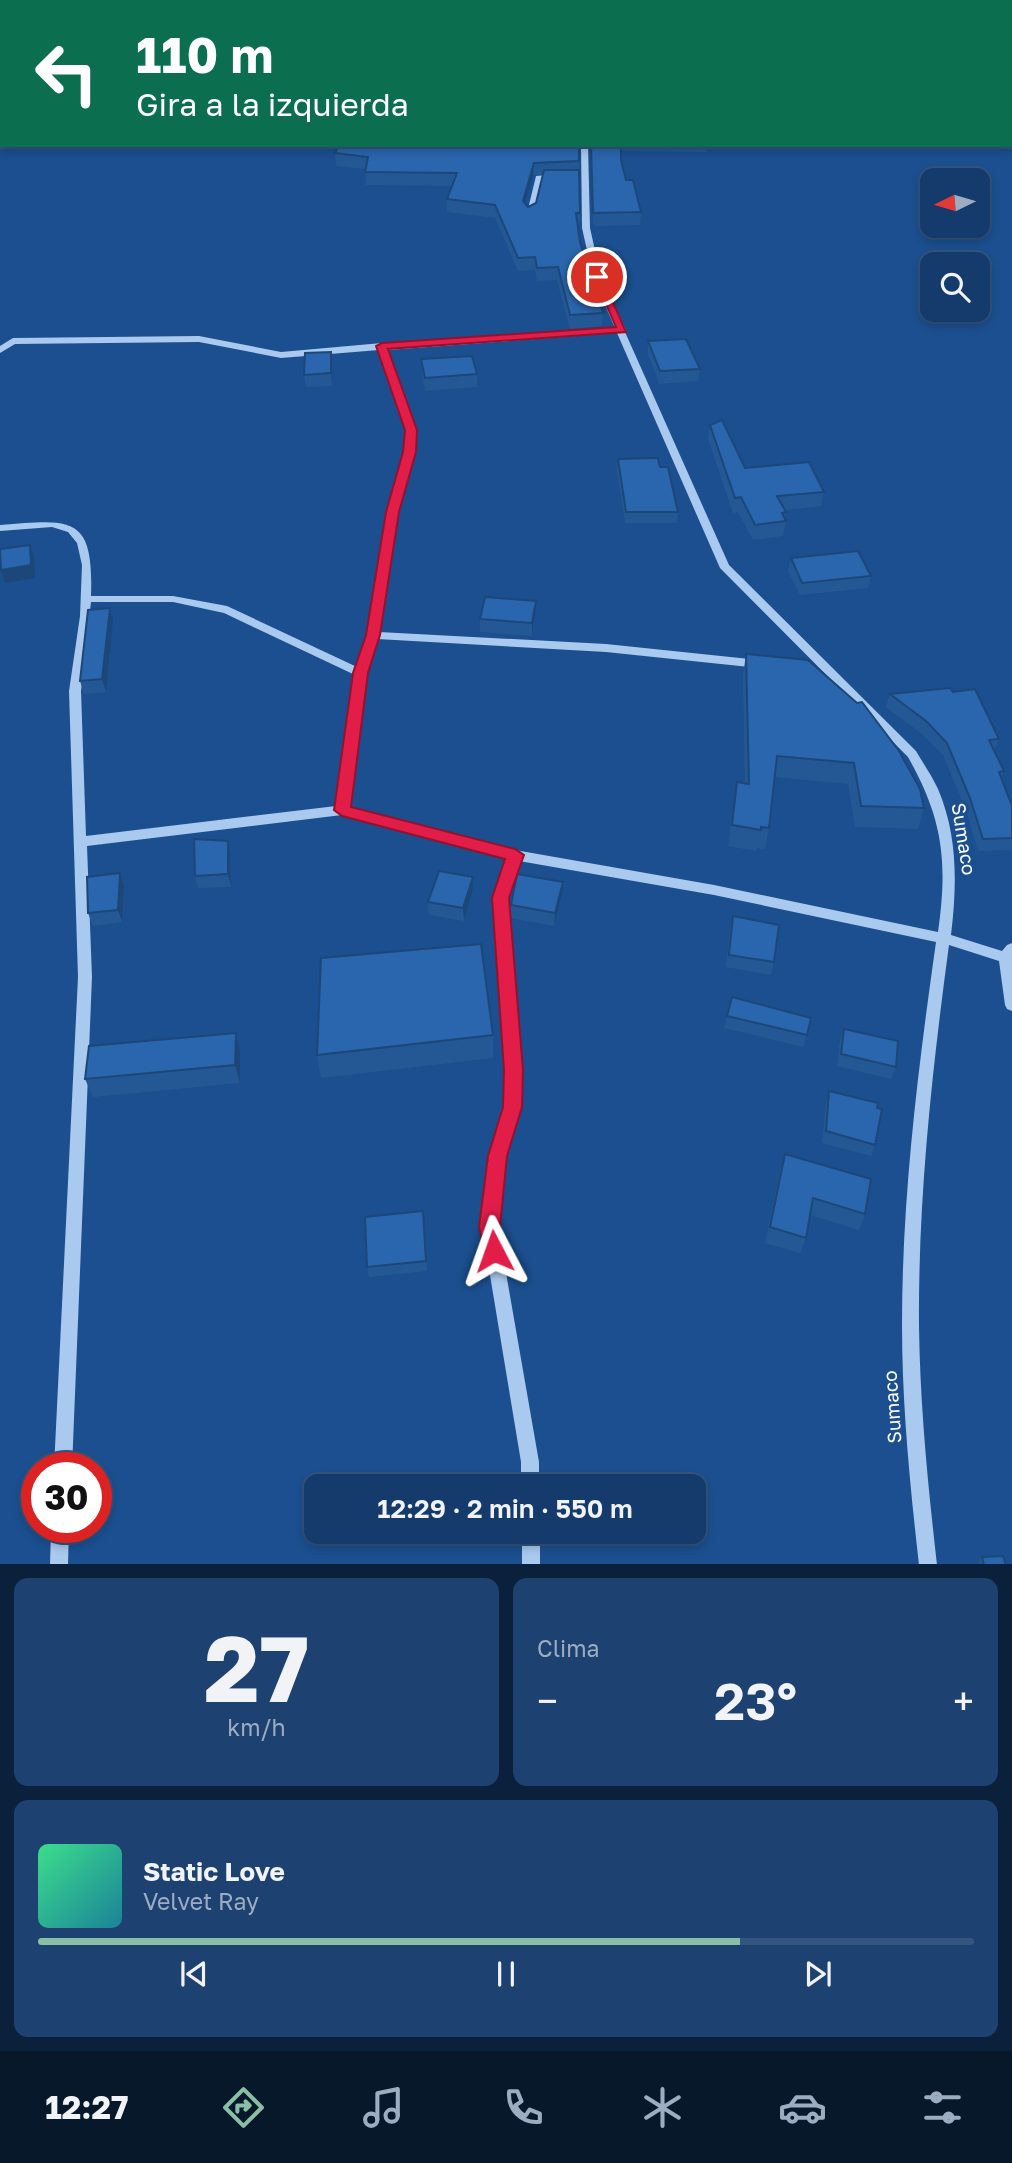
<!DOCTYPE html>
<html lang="es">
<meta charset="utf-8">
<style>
body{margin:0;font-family:"Golos Text",sans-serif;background:#1d4271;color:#f1f3f6;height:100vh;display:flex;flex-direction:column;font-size:26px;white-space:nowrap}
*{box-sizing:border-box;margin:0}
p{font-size:23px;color:#9dadc1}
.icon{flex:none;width:38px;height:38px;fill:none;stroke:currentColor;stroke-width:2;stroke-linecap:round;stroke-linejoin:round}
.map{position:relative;height:1564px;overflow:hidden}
.details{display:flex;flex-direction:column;gap:14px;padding:14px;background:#0b203b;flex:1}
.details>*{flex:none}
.top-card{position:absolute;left:0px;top:0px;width:1013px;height:147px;box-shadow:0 4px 10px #0003,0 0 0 2px #33557e;background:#0b6e4f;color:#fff;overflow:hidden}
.needle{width:46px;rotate:265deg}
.tools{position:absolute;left:920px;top:168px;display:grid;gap:14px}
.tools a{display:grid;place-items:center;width:70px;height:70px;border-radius:14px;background:#143b6b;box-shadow:0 4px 10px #0003,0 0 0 2px #33557e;font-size:35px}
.speed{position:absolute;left:21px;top:1452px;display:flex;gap:14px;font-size:35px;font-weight:700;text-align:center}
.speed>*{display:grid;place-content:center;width:91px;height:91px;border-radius:50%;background:#143b6b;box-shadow:0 4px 10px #0003,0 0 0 2px #33557e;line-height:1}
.speed .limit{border:10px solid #d22;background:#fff;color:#111}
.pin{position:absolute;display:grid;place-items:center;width:60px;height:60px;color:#fff;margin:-30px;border:4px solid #fff;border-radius:50%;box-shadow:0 2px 7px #0007}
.me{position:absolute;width:77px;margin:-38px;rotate:356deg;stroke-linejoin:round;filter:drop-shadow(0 0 5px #0008)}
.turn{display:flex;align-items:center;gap:24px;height:147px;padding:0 21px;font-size:32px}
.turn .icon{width:91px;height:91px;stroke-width:2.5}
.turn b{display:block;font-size:49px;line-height:60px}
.big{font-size:52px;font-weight:600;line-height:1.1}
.details .widget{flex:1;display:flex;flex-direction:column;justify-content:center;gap:10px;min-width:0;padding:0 24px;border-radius:14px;background:#1d4271}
.details .dial{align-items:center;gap:0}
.dial b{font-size:91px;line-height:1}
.song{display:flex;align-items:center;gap:21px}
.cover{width:84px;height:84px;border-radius:10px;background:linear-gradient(135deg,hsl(150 70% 55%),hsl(190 70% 35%))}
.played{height:7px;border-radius:4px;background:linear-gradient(90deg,#8abfa5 75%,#33557e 75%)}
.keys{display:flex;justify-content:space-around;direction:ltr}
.heat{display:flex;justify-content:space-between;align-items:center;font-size:38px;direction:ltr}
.details .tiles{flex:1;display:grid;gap:14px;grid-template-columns:1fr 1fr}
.widget:last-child{grid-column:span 2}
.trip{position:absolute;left:304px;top:1474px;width:402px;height:70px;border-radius:14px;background:#143b6b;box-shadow:0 4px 10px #0003,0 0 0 2px #33557e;font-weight:600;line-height:70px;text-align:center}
.dock{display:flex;height:112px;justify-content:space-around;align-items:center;background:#08182b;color:#9dadc1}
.dock .icon{width:49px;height:49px}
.dock .selected{color:#8abfa5}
.dock b{font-size:32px;color:#f1f3f6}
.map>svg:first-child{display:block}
</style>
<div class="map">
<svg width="1012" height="1565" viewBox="0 0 1012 1565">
<rect width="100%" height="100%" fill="#1b4f8f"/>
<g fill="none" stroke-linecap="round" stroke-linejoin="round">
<path fill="#a9c9ee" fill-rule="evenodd" d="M222,0h7l-9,2z
M550,0h6v2h-6z
M777,0h6l-7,2z
M0,21h2v4h-2z
M581,145h7l2,83 11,49 25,53 -1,2 104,233 187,186c7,12 16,25 22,38 20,47 19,96 13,146l51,16 5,-6 5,-2v68l-5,-2 -2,-4 -6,-44 -50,-16c-17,126 -31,254 -30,381 1,80 9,159 18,239h-18c-9,-80 -17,-160 -17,-240 0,-128 16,-256 34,-383l-222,-47 -195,-34 -12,37 13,172 -1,37 -13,49 -8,71 41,235v24h-18v-24l-39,-235 8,-71 15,-49 1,-37 -13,-172 15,-40 -166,-43 -255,31 5,131 -20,491h-18l24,-491 -9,-286 11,-75 2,-51 -5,-22 -9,-11 -16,-5 -52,4v-6c70,-5 94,-12 91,71h82l54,10 130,61 10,-32 20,-123 18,-60 1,-22 -27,-80 -98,8 -82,-16 -184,2 -15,9v-7l13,-8 186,-2 82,16 101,-9 3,2 230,-17 -22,-51 -11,-49zM617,333l103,235 188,189c35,62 40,104 30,175l-224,-47 -199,-35 -166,-43 18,-134 10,-34 229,13 153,16 6,-4 -6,-4 -153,-16 -227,-12 18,-120 18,-60 1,-22 -28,-80zM91,602h82l51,11 131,62 -19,131 -250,30 -5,-145z
M558,174l4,2 -1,2 -19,2 -9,35 -7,2 10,-41z
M51,1528h18l-1,37h-18z
M522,1531h18v34h-18z"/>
</g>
<path fill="#245895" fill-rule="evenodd" d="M579,145l1,68 -1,13h-1l2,16 23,71 -1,13 -32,3 -13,-49 -20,1 -2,-11 -17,1 -23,-53 -48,-6v-13l5,-13 -86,-1 -1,-16 -29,-3 -1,-13zM533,175h10l-7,28 -8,4 -3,-3z
M590,145h117l-1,7 -85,-1v9l5,20 15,32 -1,13 -47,1z
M648,341l52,28 -2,12 -39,3 -11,-30z
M421,359l56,15v13l-52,4 -3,-19z
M332,364v22l-26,1 -2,-12z
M710,425l35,43 79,24 -3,14 -36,4 1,2 -1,7 1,2 -3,15 -30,4 -15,-28 -5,1 -25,-74z
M618,459l42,8 18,45 -1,11h-52l-8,-53z
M791,558l80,18 -3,12 -68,7 -12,-24z
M535,614l-3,22 -52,-4v-13z
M113,621l-7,71 -22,2 -4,-13z
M746,654l178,154 -6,21 -63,-2 -7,-43 -73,-7 -6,51 -4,21 -8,-1 -1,3 -28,-5 9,-64 8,1 -2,-107z
M953,692l46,47 -5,12 10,20 -3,7 11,28v44l-34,1 -12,-41 -23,-55 -21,-21 -36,-27 4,-13z
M228,841l2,13 1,33 -33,1 -3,-12z
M120,873l4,13 -2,36 -29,4 -5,-13z
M473,889l-9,32 -35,-6 -1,-13z
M562,894l-8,32 -43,-8v-13z
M733,916l41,46 -3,13 -45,-8 4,-38z
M727,1016l80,19 -4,12 -79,-19z
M844,1029l52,38 -5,12 -54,-13 3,-25z
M236,1033l4,17v33l-147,14 -8,-18z
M493,1035v23l-172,20 -4,-23z
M829,1091l46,54 -4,11 -49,-13 4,-40z
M785,1154l80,60 -6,16 -49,-15 -4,23 -6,15 -35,-10 15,-72z
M423,1211l4,60 -58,6 -2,-10z
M982,1557l24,8h-27l-1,-4z"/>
<path fill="#1d4779" d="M534,163l-1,12 -11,39 1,-13z
M331,352l1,12v22l-1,-13z
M30,545l4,12 1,21 -30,5 -4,-13z
M536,601l-1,13 -3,22v-13z
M110,608l3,13 -7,71 -4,-13z
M228,841l2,13 1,33 -3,-13z
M120,873l4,13 -2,36 -4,-12z
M473,877v12l-9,32 -1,-13z
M563,882l-1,12 -8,32 1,-13z
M236,1033l4,17v33l-5,-18z"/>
<path fill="#2a66ad" stroke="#1d4779" stroke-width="2" d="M339,145h240v16l-45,2 -11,38 5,6 8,-4 8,-33h35l1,43h-4l4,29 23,71 -33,2 -12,-48 -21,1 -2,-11 -17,1 -23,-53 -48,-6 10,-26 -92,-1 3,-15 -33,-4z
M591,145h30v15l5,20h7l8,32 -48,1z
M686,339l14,30 -40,2 -12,-30z
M331,352v21l-27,2 1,-22z
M472,356l5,18 -52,4 -4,-19z
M722,420l23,48 64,-6 15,30 -47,4 9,16 -4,1 4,8 -31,4 -14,-28 -6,1 -25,-73z
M658,458l2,9h8l10,45h-52l-8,-53z
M30,545l1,20 -30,5 -1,-21z
M858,551l13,25 -69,7 -11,-25z
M485,597l51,4 -4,22 -52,-4z
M110,608l-8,71 -22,2 8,-71z
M746,654l62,6 49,43 5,-1 37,49 21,38 4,19 -63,-2 -7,-43 -77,-7 -8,72 -8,-1v3l-29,-5 5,-43 12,2z
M950,688l3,4 22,-3 24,50 -10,1 15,31 -5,1 13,34v32l-29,1 -13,-41 -23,-55 -21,-22 -36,-27z
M194,839l34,2v33l-33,2z
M439,871l34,6 -10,31 -35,-6z
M120,873l-2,37 -30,3 -1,-36z
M517,874l46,8 -8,31 -44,-8z
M733,916l46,9 -5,37 -45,-7z
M481,944l12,91 -176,20 4,-97z
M732,997l79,21 -4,17 -80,-19z
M844,1029l54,12 -2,26 -55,-13z
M236,1033l-1,32 -150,14 4,-33z
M829,1091l49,12 -1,5 5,1 -7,36 -49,-14z
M785,1154l86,25 -6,35 -52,-16 -7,40 -36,-11z
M423,1211l3,50 -59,6 -2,-50z
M1003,1556l3,9h-22l-2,-8z"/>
<path fill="#e11d48" stroke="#92132f" stroke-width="2" d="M593,274l9,3 24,55 -238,17 29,81 -1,22 -17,60 -19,123 -12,38 -17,134 164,42 9,6 -15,43 14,172 -1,37 -15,49 -7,71 4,24 -3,7 -7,3 -8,-3 -7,-31 9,-71 15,-49 1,-37 -12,-172 13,-39 -163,-43 -8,-6 19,-137 13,-38 20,-123 17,-60 2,-22 -29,-84 6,-3 234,-16z"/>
<g text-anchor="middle" stroke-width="7" stroke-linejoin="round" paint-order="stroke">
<g font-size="19" fill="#fff" stroke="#1b4f8f">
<text transform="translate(964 839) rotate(81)" y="7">Sumaco</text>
<text transform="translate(892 1407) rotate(-94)" y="7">Sumaco</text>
</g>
</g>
</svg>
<div class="tools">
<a><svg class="needle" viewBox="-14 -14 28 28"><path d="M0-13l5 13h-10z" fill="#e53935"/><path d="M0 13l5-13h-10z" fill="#9dadc1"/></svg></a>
<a><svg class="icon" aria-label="search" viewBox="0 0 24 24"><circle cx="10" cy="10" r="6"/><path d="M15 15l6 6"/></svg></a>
</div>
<div class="speed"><div class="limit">30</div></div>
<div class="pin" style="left:597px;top:277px;background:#d93025"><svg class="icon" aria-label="arrive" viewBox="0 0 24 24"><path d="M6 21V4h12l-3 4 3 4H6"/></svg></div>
<svg class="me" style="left:494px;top:1251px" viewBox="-20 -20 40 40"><path d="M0-17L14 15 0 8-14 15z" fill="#e11d48" stroke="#fff" stroke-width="4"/></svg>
<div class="trip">12:29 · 2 min · 550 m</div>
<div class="top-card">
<div class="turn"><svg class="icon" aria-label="left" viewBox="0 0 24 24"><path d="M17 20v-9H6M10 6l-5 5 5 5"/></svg><div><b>110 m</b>Gira a la izquierda</div></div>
</div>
</div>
<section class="details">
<div class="tiles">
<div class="widget dial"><b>27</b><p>km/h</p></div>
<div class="widget"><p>Clima</p>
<div class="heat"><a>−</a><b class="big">23°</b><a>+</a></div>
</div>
<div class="widget">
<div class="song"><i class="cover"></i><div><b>Static Love</b><p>Velvet Ray</p></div></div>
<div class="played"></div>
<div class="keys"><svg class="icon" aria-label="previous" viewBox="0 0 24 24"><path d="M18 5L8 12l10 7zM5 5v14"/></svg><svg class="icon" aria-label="pause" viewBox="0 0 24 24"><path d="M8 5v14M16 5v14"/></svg><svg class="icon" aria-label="next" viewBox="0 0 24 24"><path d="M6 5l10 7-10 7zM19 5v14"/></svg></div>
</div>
</div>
</section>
<nav class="dock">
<b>12:27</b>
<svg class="icon selected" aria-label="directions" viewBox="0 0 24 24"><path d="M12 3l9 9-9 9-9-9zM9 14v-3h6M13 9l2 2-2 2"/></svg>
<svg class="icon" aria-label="music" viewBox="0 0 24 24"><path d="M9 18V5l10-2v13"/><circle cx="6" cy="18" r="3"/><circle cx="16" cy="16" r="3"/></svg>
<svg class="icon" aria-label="phone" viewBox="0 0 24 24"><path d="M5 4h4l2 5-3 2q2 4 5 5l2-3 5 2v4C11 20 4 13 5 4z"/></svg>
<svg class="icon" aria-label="climate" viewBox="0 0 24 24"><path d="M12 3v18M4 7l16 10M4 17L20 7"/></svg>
<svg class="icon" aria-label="car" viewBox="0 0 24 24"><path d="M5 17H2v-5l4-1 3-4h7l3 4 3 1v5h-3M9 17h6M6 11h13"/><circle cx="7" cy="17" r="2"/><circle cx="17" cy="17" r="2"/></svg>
<svg class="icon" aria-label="filters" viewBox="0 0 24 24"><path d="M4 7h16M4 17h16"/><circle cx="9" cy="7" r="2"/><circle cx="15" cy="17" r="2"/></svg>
</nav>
